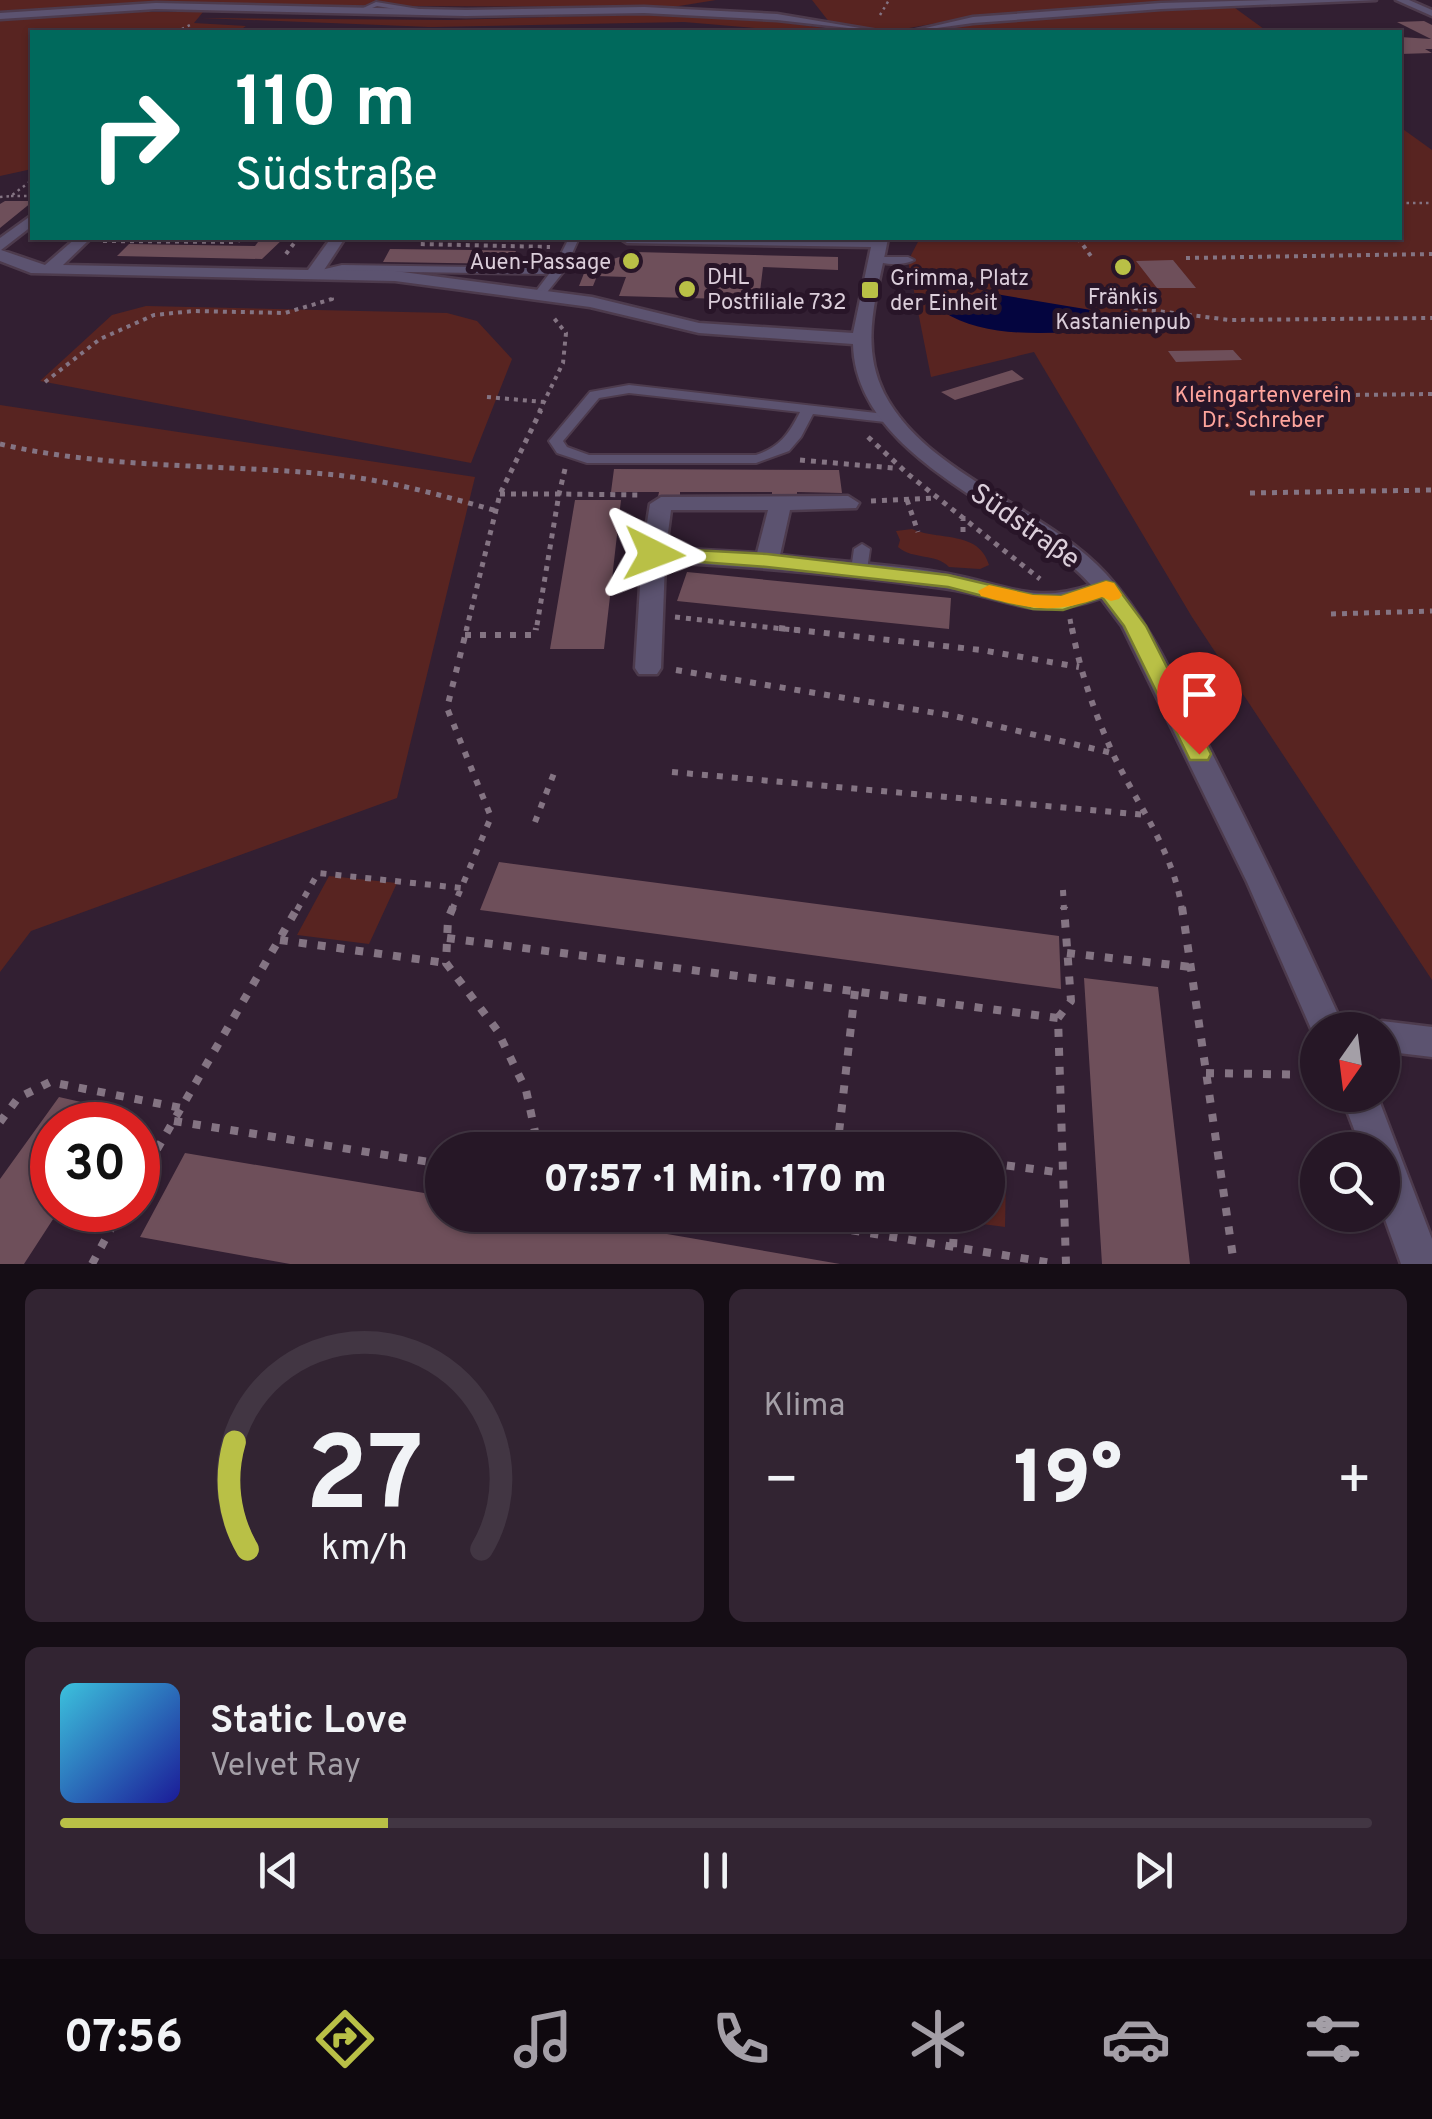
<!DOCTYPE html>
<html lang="de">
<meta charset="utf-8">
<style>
body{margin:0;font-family:Overpass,sans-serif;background:#322432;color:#f1f3f6;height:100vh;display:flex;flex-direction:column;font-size:38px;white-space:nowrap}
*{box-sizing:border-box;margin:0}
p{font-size:32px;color:#a49fa7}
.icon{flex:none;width:55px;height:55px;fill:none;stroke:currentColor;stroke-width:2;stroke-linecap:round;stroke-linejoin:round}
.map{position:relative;height:1264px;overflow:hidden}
.side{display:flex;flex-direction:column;gap:25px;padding:25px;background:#150d15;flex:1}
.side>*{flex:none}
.guide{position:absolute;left:30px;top:30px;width:1372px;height:210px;border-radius:0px;box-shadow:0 2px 8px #0004,0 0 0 2px #423643;background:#00695c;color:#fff;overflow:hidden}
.needle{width:65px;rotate:194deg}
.tools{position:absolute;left:1300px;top:1012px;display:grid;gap:20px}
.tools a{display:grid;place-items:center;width:100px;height:100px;border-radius:50%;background:#261726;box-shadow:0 2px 8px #0004,0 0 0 2px #423643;font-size:50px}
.speed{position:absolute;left:30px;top:1102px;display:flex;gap:20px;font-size:50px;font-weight:700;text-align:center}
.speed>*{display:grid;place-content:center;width:130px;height:130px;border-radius:50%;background:#261726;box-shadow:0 2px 8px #0004,0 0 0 2px #423643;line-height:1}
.speed .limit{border:15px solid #d22;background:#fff;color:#111}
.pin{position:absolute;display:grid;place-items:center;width:85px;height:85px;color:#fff;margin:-102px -42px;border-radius:50% 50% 50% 0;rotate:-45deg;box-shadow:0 0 10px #0007}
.pin .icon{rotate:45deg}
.me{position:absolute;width:110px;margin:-55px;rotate:93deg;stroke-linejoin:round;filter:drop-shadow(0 0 8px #0008)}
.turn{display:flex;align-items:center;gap:35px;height:210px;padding:0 40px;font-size:45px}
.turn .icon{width:130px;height:130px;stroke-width:2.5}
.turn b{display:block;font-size:70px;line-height:85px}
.big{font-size:75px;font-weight:800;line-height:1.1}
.side .card{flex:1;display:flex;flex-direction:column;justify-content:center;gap:15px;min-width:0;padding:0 35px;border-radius:15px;background:#322432}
.side .dial{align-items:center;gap:0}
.dial svg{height:260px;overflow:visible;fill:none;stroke:#423643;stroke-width:7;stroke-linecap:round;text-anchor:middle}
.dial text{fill:#f1f3f6;stroke:none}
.song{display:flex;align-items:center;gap:30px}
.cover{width:120px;height:120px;border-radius:15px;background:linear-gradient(135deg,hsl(190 70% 55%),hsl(240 70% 35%))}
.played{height:10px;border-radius:5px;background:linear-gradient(90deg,#b9c046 25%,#423643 25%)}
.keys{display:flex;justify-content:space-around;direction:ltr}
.heat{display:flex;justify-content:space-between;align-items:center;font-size:55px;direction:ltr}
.side .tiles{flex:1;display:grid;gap:25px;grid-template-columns:1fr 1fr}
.card:last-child{grid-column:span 2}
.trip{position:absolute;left:425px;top:1132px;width:580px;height:100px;border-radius:50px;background:#261726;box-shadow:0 2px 8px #0004,0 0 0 2px #423643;font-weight:800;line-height:100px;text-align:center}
.dock{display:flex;height:160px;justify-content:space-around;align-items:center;background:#0f090f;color:#a49fa7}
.dock .icon{width:70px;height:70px}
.dock .selected{color:#b9c046}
.dock b{font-size:45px;color:#f1f3f6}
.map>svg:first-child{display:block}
</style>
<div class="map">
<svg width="1432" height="1264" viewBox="0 0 1432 1264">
<rect width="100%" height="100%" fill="#321f32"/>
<path fill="#582421" d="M0,0h716l-43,7 -554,-2 -119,9z
M812,0h504l-269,12 -81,6 -74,13 -62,-8z
M1197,7l38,1 33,24h-341l51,-10z
M90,12h113l-9,11 52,3 -9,6h-205v137l-32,7v-156z
M649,14l132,8 72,10h-52l-117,-10 -253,5 -230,-9 248,2z
M1400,127l32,23v830l-240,-363 -158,-265 -103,25 -23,-116 12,-23h480z
M146,306l301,7 30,8 35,38 -41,104 -431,-82 72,-66z
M0,405l475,72 -78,321 -366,133 -31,41z
M912,529c27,12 67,1 77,36l-9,4 -31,-2c-13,-14 -36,-7 -51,-20l2,-7 -4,-9z
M329,876l68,7 -28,61 -72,-9z
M988,1172l18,3 -1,52 -45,-6v-6h28z"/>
<path fill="#04053f" d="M984,292l107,18 13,12 1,9c-53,1 -117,10 -163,-20l7,-10z"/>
<path fill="#6e4f5a" d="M1424,21l8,4v24h-7l7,4 -32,1v-17l31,2 -34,-17z
M5,201h27v1l-32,26v-24z
M252,238h32l-22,21 -145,-3 12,-12 126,2 3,-4h-10z
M390,249l84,1 42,1 -6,13 -127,-2z
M635,252l203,5v13l-75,-3 -4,33 -140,-4 7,-19 -29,-1 -4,10h-14l11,-28 23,1z
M1173,260l23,28h-39l-21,-27z
M1233,350l9,10 -66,2 -8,-11z
M1012,370l12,9 -69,21 -14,-8z
M614,469l225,1 3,23 -45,-1v5h-25v-5h-92v5h-22l1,-5h-48z
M575,500h46l-17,149h-54z
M687,572l264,26 -2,31 -272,-28z
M499,862l560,74 2,53 -581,-79z
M1084,978l74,9 32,277h-88z
M59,1097l66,15 -9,13h-64v85h7l-35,54h-24v-85z
M185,1153l257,43v19h69l-1,4 25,4 3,-8h19l283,49h-550l-150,-27z"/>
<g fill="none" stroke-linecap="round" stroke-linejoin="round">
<defs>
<path id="service" d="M376,2l55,9 3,2 -3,2 -54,-9 -17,7 -3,-2z
M569,238h10l-15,33 -20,25 -4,1 -6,-3 15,-20 -207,-3 -28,5 -6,-3 34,-8 212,3z
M873,257h35l6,3c-10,6 -33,5 -43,-1z
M629,385l265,30 7,4 -7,4 -81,-9 -12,23 -12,14 -33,12h-169l-30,-10 -8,-12 41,-49zM629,393l171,19c-11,22 -20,35 -44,43h-167l-22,-8 -4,-6 36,-43z
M862,544l8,5 -3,21 -8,5 -8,-5 3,-21z"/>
<path id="minor" d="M1271,0h105l-215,9 -188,14 -65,9 65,-15 188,-14z
M1396,0h13l23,10v6z
M156,3l310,7 178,-3 133,7 107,18 -107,-12 -133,-7 -178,3 -310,-7 -156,10v-6z
M32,215v11l-31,24 44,15 31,-27h15l-28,27 245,5 23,-32h14l-21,32 71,1 197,26 107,26 154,10 18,-86 -244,-4 -8,-5h269c-9,52 -30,103 -4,155 42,82 161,114 222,181 43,47 68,105 97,162 50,97 97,194 142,294h-27l-2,10 -69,-158 -125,-256 -21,-28c-71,25 -91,-1 -158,-10 -92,-13 -185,-21 -278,-26l-4,106 -4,6h-18l-4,-6 7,-114 8,-50 11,-7 187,-1 11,7 -3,5 -66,2 -10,45c56,7 113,9 168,19 56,10 85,31 143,11 -68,-76 -235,-124 -238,-241l-154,-11 -109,-26 -195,-26 -364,-8 -31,-12v-23zM671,510h97l-11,43 -91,-5z
M1382,1021l50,6v30l-50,-6v-21h-15z
M1341,1095h36l55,144v25h-31l-19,-53v-61h-20z"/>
</defs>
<use href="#service" stroke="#4d3b4d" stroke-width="4"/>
<use href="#minor" stroke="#4d3b4d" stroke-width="5"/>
<path stroke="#847483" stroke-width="2.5" stroke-dasharray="2.5 4" stroke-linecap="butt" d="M880,15l9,-15
M176,32l14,-7
M11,196h21
M0,197l11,-1 21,-16
M1400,203h32
M238,241l3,-3"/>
<path stroke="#847483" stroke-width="4" stroke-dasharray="4 5" stroke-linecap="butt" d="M423,238l-4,6 131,3
M1078,238l15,21
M103,241l134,1 4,-4
M286,254l12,-16
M1186,258l246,-4
M1125,307l105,13 202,-2
M45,382l55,-43 54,-24 40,-4 91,2 47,-14 -3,-5
M487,397l57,5
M1185,397l247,-3
M539,412l24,-49 3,-30 -13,-16"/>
<path stroke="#847483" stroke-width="5" stroke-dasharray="5 6" stroke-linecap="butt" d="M868,437l41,38 131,104
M0,444c106,25 217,20 326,30 58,5 115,21 171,37
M800,460l93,8
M565,469l-6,25 83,1
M1250,493l182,-3
M500,494h59l-23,137
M907,500l11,32
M871,501l64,-3
M963,516v22
M1331,614l101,-3
M675,617l127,14
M1070,619l2,12
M466,631l34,-137 41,-84"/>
<path stroke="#847483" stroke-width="6" stroke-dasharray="6 9" stroke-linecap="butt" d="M779,628l202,22 98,17
M1072,628c8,44 23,86 41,126 25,52 61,98 69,156
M465,635h70l1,-7
M676,670l278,46 158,37
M672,772l474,43
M535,822l21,-54
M1063,890l1,20
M297,910l21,-37 143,15
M452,910l39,-93 -44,-109 20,-80"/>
<path stroke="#847483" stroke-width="8" stroke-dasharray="8 11" stroke-linecap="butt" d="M453,907l-5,12 -2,44 51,67 29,60 13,60
M1182,907l52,357
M447,938l611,80 8,246
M280,940l166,23
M1067,953l124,14
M1058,1018l13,-17 -7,-94
M1206,1073l112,2
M174,1121l268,43
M0,1122l18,-24 32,-16 131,26
M837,1150l18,-159
M988,1163l75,10
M138,1182l160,-275
M758,1215l300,49
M523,1221l1,-6
M828,1227l1,-12
M953,1247l2,-32
M92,1264l29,-54"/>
<use href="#service" fill="#5c5370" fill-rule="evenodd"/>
<use href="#minor" fill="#5c5370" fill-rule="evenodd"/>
</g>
<path fill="#b9c046" stroke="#787d2e" stroke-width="2.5" d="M654,548l113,6 181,21 85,20 28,1 45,-15 8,2 32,43 65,128 -3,6h-18l-66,-134 -22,-29 -39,13 -30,-1 -85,-22 -181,-20 -121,-9 -3,-4z"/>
<path fill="#f59e0b" d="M1106,581l8,2 8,12 -3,4 -8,2 -9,-4c-51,18 -70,12 -121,-1l-3,-5 11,-6 44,10 28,1z"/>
<g fill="#b9c046" stroke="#281528" stroke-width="4">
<circle cx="631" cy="261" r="10"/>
<circle cx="1123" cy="267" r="10"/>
<circle cx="687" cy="289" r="10"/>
<rect x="860" y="280" width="20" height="20" rx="5"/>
</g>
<g text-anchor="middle" stroke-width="10" stroke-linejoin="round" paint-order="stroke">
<g font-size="22" fill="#dbceda" stroke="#281528" text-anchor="start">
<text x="611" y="269" text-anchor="end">Auen-Passage</text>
<text x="707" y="284">DHL<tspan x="707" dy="25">Postfiliale 732</tspan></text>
<text x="890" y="285">Grimma, Platz<tspan x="890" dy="25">der Einheit</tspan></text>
<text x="1123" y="304" text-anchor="middle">Fränkis<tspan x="1123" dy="25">Kastanienpub</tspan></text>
</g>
<g font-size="22" fill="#fea49c" stroke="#281528">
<text x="1263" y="402">Kleingartenverein<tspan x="1263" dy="25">Dr. Schreber</tspan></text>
</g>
<g font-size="28" fill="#dbceda" stroke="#281528">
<text transform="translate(1026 525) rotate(35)" y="10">Südstraße</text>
</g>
</g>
</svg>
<div class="tools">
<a><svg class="needle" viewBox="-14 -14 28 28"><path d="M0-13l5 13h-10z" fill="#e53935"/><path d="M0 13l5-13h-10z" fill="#a49fa7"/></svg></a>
<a><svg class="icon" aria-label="search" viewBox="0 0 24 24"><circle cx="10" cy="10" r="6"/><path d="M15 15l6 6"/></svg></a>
</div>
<div class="speed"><div class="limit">30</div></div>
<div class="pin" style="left:1199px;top:754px;background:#d93025"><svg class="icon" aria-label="arrive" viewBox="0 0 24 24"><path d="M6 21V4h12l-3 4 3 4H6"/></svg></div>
<svg class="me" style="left:654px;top:554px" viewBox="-20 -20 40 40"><path d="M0-17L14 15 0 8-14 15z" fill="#b9c046" stroke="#fff" stroke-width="4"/></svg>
<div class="trip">07:57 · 1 Min. · 170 m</div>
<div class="guide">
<div class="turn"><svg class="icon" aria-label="right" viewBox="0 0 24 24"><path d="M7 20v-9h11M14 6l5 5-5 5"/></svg><div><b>110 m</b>Südstraße</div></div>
</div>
</div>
<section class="side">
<div class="tiles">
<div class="card dial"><svg viewBox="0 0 100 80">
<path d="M14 69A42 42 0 1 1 86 69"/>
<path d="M14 69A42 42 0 0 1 10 36" stroke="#b9c046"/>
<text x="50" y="56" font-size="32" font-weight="700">27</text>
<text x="50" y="72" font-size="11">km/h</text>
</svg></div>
<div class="card"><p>Klima</p>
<div class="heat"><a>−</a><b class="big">19°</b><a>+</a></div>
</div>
<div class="card">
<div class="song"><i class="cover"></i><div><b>Static Love</b><p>Velvet Ray</p></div></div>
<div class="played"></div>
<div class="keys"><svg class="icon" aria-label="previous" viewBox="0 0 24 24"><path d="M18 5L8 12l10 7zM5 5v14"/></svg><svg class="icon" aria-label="pause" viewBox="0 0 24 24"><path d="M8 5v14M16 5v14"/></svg><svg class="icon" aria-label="next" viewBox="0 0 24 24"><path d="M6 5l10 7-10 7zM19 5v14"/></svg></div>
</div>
</div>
</section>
<nav class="dock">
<b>07:56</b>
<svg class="icon selected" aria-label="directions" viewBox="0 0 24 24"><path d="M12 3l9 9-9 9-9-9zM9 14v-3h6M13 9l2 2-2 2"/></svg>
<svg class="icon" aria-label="music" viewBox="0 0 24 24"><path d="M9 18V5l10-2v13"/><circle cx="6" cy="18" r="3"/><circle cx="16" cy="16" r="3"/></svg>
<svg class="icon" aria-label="phone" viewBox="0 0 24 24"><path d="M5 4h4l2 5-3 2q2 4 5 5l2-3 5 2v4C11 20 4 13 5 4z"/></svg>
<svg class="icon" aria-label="climate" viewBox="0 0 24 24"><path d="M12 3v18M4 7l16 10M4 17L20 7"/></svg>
<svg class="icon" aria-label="car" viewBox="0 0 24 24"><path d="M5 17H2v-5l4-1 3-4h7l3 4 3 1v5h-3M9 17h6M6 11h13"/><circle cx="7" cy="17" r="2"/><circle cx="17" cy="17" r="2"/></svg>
<svg class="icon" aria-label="filters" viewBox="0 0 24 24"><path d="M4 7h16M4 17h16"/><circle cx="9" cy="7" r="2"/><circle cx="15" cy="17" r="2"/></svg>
</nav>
